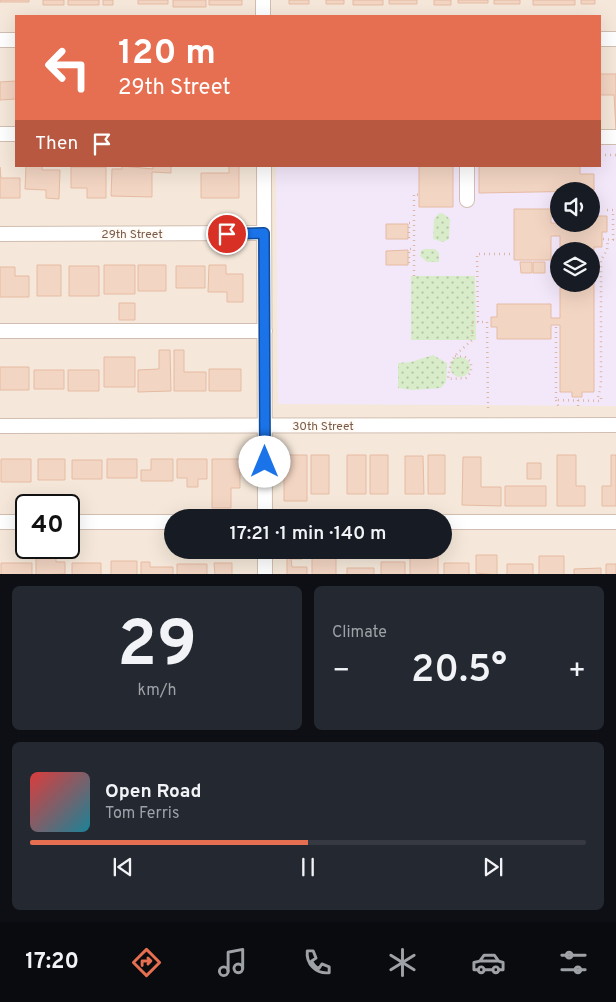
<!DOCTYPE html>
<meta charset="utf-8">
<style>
body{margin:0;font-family:Overpass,sans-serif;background:#242831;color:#f1f3f6;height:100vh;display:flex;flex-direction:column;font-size:19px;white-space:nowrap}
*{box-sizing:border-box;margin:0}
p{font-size:16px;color:#9ea1a6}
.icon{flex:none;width:28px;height:28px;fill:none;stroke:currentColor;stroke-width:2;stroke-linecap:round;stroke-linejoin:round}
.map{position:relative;height:574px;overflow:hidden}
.details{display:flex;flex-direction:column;gap:12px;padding:12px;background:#0d0f14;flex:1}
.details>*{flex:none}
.hud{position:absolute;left:15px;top:15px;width:586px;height:152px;border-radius:0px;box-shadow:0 5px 20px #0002;background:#e76f51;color:#fff;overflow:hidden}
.tools{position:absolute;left:550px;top:182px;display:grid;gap:10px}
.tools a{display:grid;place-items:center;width:50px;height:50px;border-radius:50%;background:#171b24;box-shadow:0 5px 20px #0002;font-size:25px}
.speed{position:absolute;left:15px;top:494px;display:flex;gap:10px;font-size:25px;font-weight:700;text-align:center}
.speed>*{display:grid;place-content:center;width:65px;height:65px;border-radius:50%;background:#171b24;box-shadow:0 5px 20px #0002;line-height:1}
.speed .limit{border:2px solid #111;border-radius:8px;background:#fff;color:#111}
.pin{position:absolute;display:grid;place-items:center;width:42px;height:42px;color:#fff;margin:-21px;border:2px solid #fff;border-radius:50%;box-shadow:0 1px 5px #0007}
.me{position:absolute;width:55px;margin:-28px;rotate:0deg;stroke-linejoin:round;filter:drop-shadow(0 0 4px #0008)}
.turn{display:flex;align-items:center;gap:18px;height:105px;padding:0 20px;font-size:22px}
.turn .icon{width:65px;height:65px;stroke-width:2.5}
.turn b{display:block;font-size:35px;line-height:42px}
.then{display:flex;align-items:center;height:48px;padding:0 20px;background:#0003;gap:10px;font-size:19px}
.big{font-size:38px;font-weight:600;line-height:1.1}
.details .card{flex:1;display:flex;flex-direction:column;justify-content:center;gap:8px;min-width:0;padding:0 18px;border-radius:8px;background:#242831}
.details .dial{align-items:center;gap:0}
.dial b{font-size:65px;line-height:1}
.song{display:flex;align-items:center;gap:15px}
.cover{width:60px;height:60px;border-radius:8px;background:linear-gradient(135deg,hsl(0 70% 55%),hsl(190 70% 35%))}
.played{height:5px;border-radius:2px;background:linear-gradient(90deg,#e76f51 50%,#363941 50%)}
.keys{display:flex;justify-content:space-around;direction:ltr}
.heat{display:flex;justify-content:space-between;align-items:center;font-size:28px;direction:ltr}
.details .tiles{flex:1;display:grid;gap:12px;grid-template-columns:1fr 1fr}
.card:last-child{grid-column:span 2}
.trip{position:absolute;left:164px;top:509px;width:288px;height:50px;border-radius:25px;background:#171b24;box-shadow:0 5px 20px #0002;font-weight:600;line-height:50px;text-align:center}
.tab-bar{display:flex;height:80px;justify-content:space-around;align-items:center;background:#090b0e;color:#9ea1a6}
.tab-bar .icon{width:35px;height:35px}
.tab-bar .current{color:#e76f51}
.tab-bar b{font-size:22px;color:#f1f3f6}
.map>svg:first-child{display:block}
</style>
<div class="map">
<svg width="616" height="575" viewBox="0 0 616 575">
<defs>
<pattern id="park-dots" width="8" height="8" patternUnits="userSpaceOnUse" patternTransform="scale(1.25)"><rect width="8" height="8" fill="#d8ecc9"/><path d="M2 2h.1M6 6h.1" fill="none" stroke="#b4c2a5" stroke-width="1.8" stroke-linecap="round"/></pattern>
</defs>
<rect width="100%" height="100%" fill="#fdf6ec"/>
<path fill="#f5e8da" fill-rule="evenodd" d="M0,0h616v574h-616zM16,16h584v150h-584zM559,191h32v33h-32zM559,251h32v33h-32zM26,505h43v43h-43zM172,518h270v32h-270z"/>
<path fill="#f3e8fa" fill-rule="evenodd" d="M600,140h16v266l-338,-2 -2,-238h324zM559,191h32v33h-32zM559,251h32v33h-32z"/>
<path fill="url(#park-dots)" d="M439,213l5,1 6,5 -1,20 -6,3 -10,-3 1,-20z
M424,249h11l4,4v9h-12l-7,-6 1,-5z
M411,276h64l1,64h-65z
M433,355l14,8 -1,19 -5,6 -29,2 -14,-2v-25l13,-1z
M450 367a10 10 0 1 1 20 0a10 10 0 1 1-20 0Z"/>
<path fill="#f3d5c3" stroke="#e6bba3" d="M0,0h29v2h-29z
M43,0h21v5h-21z
M68,0h31v5h-31z
M103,0h10v5h-10z
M138,0h30v4h-30z
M173,0h33v7h-33z
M209,0h33v5h-33z
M289,0h20v4h-20z
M326,0h18v4h-18z
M353,0h30v5h-30z
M389,0h28v4h-28z
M434,0h17v5h-17z
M458,0h30v3h-30z
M494,0h26v4h-26z
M533,0h42v5h-42z
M581,0h14v4h-14z
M600,74h16v56l-2,-35h-14z
M16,81v18l-16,1v-18z
M26,166h16v4h18l-1,29 -13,-1v-8l-21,-1z
M122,166l31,3v-3h18v7l-19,-1v25l-41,-1 1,-27h10z
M229,166h10v32h-38v-25h28z
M419,166h34v41h-34z
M479,166h101v8h14v42h13v16h-5v15h-8v145h-12v5h-10v-5h-12v-67h-9v14h-54v-12h-6v-10h6v-13h54v14h9v-34h31v-33h-31v-15h-9v24h-37v-51h37v14l40,1v-33l-112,2z
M0,167l1,11h19v20h-20z
M71,167h35v31h-19v-10h-16z
M386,224h22v15h-22z
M408,250v15h-22v-14z
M520,262h12v11h-11z
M533,262h12v11h-12z
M37,265h24v31h-24z
M104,265h31v29h-31z
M138,265h28v26h-28z
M209,265h17v9h17v28h-16v-10h-19z
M69,266h30v30h-30z
M176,266h29v22h-29z
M0,267h15v9h14v21h-29z
M119,303h16v17h-16z
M159,350h11l1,41 -33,1v-22l21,-1z
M174,350h10v22h22v19h-32z
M104,357h31v30h-31z
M0,367h29v23h-29z
M209,369h32v22h-32z
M34,370h30v19h-30z
M68,370h31v21h-31z
M284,455h23v46h-23z
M311,455h18v39h-18z
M347,455h19v39h-19z
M370,455h18v39h-18z
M428,455h17v39h-17z
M557,455h19v31h9v20h-28z
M611,455h5v51h-14v-20h9z
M405,456h18l1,38h-19z
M463,457h18v30h20v19l-39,-1z
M1,459h30v23h-30z
M38,459h27v21h-27z
M107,459h30v19h-30z
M151,459h22v22h-32v-11h10z
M177,459h30v20h-9v8h-11v-9h-10z
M212,459h28v29h-9v20h-19z
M72,460h30v19h-30z
M527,463h14v16h-14z
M505,486h41v20h-41z
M287,550h15v9h-11l1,8h15v8h-20z
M314,550h16v3h-16z
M410,554h28v21h-28z
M36,555h20v7h9v12l-29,1z
M476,555h21v20l-21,-2z
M539,556h25v19h-25z
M312,558h24v17h-24z
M111,561h26v14h-26z
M141,562h9v5h23v8h-32z
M381,562h24v13h-24z
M1,563h31v12h-31z
M72,563h29v12h-29z
M214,563h18v12h-17z
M444,563h25v12h-25z
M177,564h30v11h-30z
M507,564h26v11h-26z
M606,564h10v11h-10z
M347,568h27v7h-27z
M601,568v7h-27v-6z"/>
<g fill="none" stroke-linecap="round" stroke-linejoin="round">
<defs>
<path id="minor" d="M263,0v16
M600,39h16
M0,40h16
M0,134h16
M600,137h16
M264,166l1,352
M467,166v34
M0,234l264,-1
M0,331h265
M0,426l616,-1
M0,522h26
M69,522h103
M442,522h174
M265,550v25"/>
</defs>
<use href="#minor" stroke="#d1beb0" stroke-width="16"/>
<path stroke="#d9b8a5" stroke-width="2.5" stroke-dasharray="1 4" stroke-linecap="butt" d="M600,155h16
M607,210h6v30
M409,238v-15h5
M603,239l13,1
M409,263v-14h5
M414,276v-82l5,1
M556,327v73l45,1v-5
M455,356l10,1 6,5v10l-5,6 -18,1c3,-24 7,-23 24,-39v-18h6
M598,397l3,-12v-125l6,-10 1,-11
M556,400l3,8
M578,400v8
M488,408l-1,-86h-9l-1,-68h35"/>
<use href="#minor" stroke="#fff" stroke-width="14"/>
</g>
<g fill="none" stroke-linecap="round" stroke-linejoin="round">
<defs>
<path id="route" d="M227,234l37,-1 1,229"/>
</defs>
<use href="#route" stroke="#114b97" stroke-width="12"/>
<use href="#route" stroke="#1a73e8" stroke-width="9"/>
</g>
<g text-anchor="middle" stroke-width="4" stroke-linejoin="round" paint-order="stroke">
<g font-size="12" fill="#7a5c4d" stroke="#fffaf3">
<text x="132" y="238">29th Street</text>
<text x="323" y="430">30th Street</text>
</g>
</g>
</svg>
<div class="tools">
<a><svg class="icon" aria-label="sound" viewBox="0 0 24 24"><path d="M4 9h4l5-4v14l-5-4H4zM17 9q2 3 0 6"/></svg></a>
<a><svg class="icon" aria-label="layers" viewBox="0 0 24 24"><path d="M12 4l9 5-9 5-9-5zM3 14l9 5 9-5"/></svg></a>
</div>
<div class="speed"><div class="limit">40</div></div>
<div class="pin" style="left:227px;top:234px;background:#d93025"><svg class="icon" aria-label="arrive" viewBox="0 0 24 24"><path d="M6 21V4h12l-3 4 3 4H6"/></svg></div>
<svg class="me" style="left:265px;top:462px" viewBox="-20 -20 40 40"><circle r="19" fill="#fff"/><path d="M0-13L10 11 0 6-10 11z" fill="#1a73e8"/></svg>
<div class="trip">17:21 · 1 min · 140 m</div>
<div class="hud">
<div class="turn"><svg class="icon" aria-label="left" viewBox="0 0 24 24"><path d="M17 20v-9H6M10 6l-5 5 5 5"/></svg><div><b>120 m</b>29th Street</div></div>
<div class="then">Then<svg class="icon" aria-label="arrive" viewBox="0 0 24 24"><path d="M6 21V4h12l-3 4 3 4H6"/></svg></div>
</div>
</div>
<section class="details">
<div class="tiles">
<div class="card dial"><b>29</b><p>km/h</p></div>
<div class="card"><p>Climate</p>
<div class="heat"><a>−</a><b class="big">20.5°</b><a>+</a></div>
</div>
<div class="card">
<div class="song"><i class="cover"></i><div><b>Open Road</b><p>Tom Ferris</p></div></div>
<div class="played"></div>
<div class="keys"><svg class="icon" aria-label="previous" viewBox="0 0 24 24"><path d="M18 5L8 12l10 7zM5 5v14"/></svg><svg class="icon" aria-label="pause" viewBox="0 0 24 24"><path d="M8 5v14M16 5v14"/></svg><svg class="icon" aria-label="next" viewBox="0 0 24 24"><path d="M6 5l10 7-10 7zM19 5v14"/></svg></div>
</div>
</div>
</section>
<nav class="tab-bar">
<b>17:20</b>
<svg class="icon current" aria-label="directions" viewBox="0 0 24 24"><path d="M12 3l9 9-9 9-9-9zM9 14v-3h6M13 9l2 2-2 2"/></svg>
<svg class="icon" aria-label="music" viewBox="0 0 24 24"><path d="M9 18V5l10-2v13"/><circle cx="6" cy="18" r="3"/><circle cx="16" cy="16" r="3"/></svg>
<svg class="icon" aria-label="phone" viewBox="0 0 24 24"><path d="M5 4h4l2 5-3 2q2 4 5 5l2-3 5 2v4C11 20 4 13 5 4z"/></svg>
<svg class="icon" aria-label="climate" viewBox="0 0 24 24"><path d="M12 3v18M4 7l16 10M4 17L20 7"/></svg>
<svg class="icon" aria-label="car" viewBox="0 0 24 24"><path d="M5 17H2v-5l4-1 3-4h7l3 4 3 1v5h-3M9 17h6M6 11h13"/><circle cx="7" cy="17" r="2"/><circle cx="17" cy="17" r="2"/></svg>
<svg class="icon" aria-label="filters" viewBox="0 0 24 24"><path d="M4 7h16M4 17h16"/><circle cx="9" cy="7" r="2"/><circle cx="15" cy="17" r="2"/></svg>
</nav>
